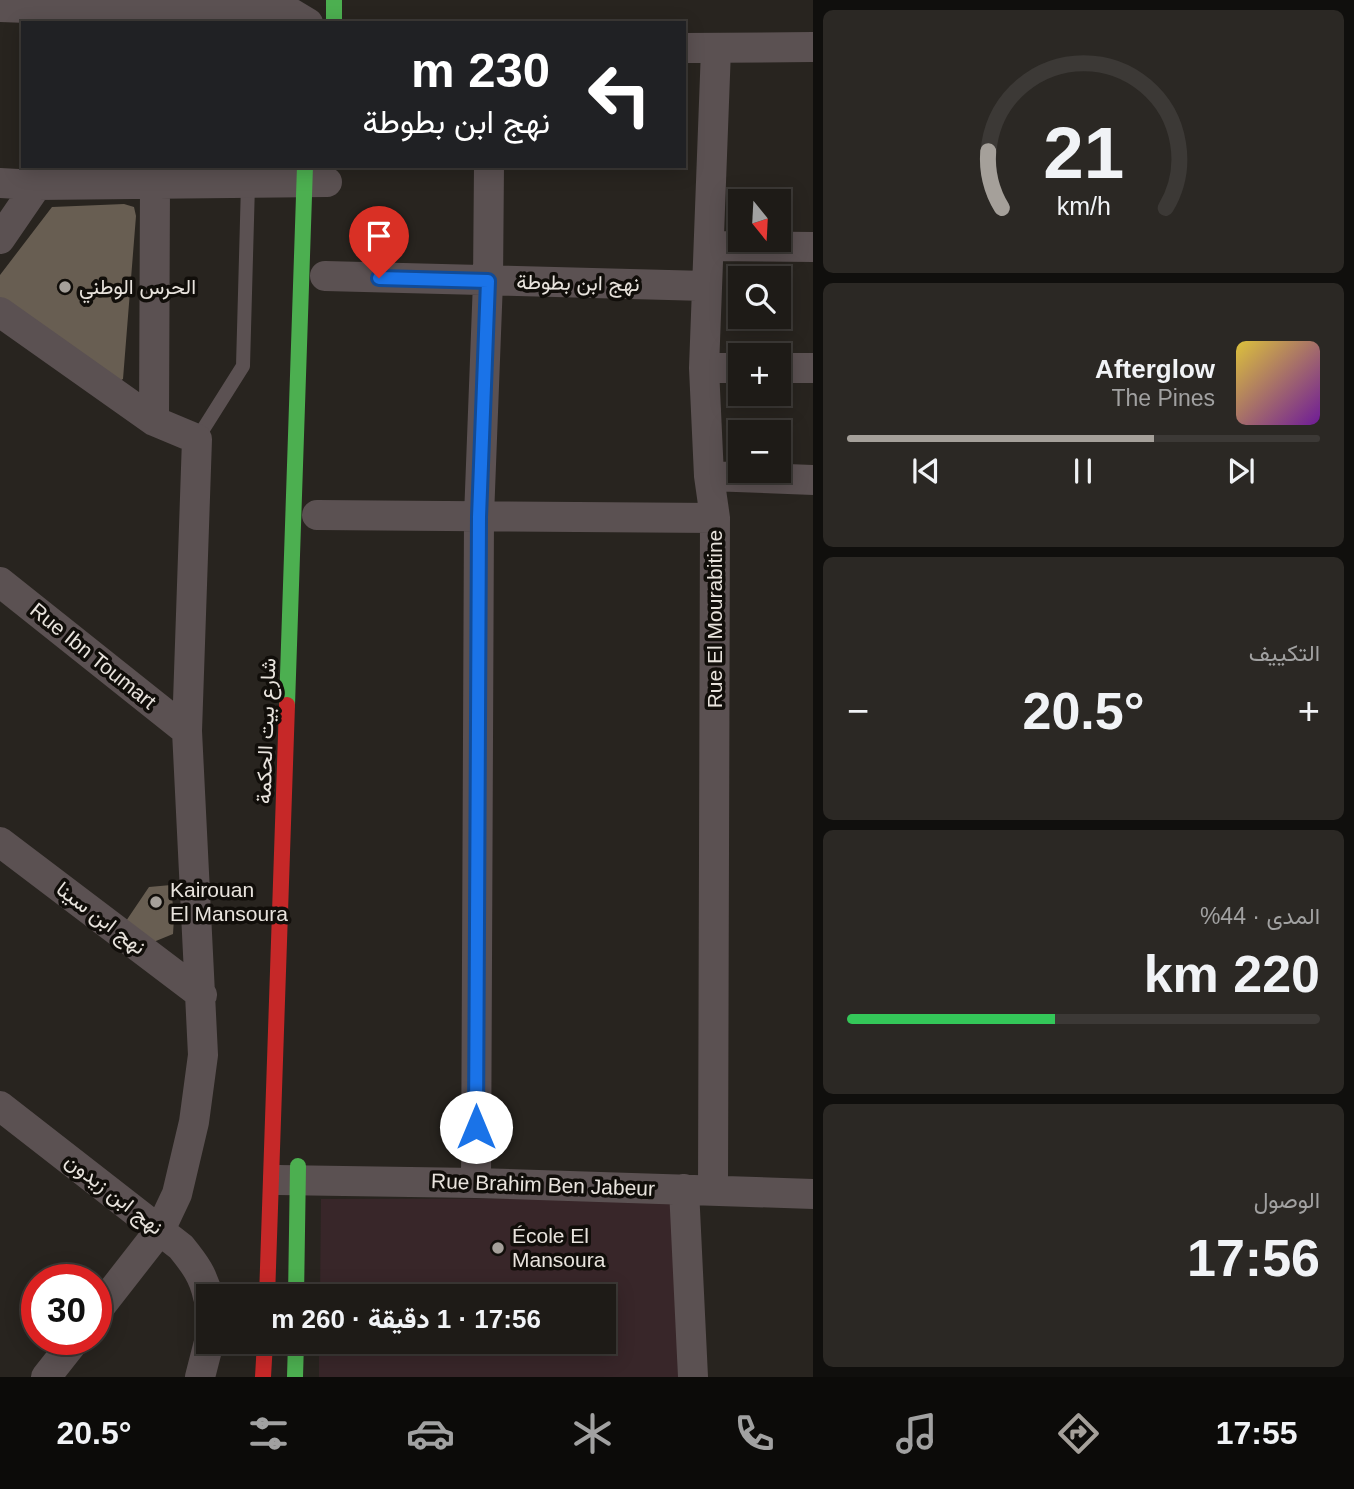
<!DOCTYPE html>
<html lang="ar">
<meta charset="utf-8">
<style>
body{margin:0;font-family:Arial,Vazirmatn,sans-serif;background:#2b2824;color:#f1f3f6;direction:rtl;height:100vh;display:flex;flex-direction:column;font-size:26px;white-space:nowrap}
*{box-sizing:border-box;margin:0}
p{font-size:23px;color:#a1a1a1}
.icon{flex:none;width:38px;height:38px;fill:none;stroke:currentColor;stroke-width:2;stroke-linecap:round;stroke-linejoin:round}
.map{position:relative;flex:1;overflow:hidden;direction:ltr}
.details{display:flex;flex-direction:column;gap:10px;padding:10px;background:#100f0d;width:541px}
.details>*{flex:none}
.guide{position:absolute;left:21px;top:21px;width:665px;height:147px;border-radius:0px;box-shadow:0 4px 18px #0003,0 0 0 2px #3c3936;direction:rtl;background:#202124;color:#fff;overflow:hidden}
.needle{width:46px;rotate:162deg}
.controls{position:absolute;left:728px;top:189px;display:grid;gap:14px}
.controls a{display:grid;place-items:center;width:63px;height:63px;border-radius:0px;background:#1e1b17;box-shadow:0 4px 18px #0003,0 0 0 2px #3c3936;font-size:35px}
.speed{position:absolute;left:21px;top:1264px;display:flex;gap:14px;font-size:35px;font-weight:700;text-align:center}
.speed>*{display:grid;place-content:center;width:91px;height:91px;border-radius:50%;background:#1e1b17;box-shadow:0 4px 18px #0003,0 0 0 2px #3c3936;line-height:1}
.speed .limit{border:10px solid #d22;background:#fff;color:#111}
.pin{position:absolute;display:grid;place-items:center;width:60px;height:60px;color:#fff;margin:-72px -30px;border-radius:50% 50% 50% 0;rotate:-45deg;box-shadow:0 0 7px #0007}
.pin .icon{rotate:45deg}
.me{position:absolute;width:77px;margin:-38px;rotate:0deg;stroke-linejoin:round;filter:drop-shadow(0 0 5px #0008)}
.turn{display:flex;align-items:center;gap:24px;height:147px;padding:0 21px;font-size:32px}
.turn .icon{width:91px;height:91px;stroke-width:2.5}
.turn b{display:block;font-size:49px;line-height:60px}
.big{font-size:52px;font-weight:800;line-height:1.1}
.details .tile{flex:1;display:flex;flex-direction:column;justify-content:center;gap:10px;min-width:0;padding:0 24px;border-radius:10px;background:#2b2824}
.details .dial{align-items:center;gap:0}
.dial svg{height:182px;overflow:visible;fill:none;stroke:#3c3936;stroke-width:7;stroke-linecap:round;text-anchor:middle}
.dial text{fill:#f1f3f6;stroke:none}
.song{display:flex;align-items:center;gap:21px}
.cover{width:84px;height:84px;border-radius:10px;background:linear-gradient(135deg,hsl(50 70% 55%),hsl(280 70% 35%))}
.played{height:7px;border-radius:4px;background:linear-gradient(90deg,#a5a09a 65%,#3c3936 65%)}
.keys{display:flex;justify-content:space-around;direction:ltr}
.heat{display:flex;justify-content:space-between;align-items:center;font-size:38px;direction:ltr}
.charge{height:10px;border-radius:5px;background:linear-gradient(90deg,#34c759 44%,#3c3936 0)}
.trip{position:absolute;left:196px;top:1284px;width:420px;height:70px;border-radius:0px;background:#1e1b17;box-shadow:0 4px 18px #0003,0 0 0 2px #3c3936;font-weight:800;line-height:70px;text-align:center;direction:rtl}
.dock{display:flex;height:112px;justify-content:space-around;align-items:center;background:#0c0b09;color:#a1a1a1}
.dock .icon{width:49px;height:49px}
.dock .active{color:#a5a09a}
.dock b{font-size:32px;color:#f1f3f6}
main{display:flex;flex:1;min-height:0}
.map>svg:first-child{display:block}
</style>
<main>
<section class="details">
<div class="tile dial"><svg viewBox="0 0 100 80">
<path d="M14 69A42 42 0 1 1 86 69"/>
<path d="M14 69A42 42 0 0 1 8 44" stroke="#a5a09a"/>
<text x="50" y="56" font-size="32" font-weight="700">21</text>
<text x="50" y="72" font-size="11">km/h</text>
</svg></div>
<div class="tile">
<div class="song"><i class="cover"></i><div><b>Afterglow</b><p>The Pines</p></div></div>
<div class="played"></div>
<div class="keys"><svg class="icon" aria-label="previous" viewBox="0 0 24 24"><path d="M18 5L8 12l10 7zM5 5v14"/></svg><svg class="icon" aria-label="pause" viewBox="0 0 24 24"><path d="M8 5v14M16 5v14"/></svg><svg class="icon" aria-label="next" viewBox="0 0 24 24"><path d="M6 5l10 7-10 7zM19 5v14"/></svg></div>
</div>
<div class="tile"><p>التكييف</p>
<div class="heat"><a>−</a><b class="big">20.5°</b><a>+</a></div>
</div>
<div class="tile"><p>المدى · 44%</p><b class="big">220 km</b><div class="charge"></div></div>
<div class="tile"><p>الوصول</p><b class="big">17:56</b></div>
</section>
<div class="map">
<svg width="814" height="1377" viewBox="0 0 814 1377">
<rect width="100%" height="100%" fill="#28241f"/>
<path fill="#382629" d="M674,1198l4,179h-359v-35h285v-45h-284l1,-98z"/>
<path fill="#685e52" d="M124,204l10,3 2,9 -13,163 -9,5 -114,-84v-25l52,-68z
M171,885l3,33 -1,16 -22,9 -27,-19 25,-37z"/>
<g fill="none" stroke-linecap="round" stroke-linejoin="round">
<path stroke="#5b5152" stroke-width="14" d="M197,439l46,-73 5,-182"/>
<path stroke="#5b5152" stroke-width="30" d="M0,7l136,5 157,2 15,9
M684,48l130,-1
M0,183l37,2 290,-3
M0,239l37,-54
M709,246l105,1
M325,276l381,10
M0,312l154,109 43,18 -10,292 16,324 -9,67 -17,72 -17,36 -64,82
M704,368h36
M779,368h35
M154,421l1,-236
M709,476l105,4
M317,515l398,3
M0,582l187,149
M0,842l202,153
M0,1106l181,141c13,16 23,29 27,50
M278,1180l198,3 338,11
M476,1183l3,-666 9,-236 1,-115
M684,1189l9,188
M713,1190l2,-672 -6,-42 -5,-108 12,-319
M46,1377l30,-38
M200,1377l9,-35"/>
<path stroke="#4caf50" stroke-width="16" d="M334,0v23
M287,705l18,-539
M296,1297l2,-131
M295,1377l1,-35"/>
<path stroke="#c62828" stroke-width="16" d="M267,1297l20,-592
M263,1377l2,-35"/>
</g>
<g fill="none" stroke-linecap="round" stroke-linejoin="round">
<defs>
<path id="route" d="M379,278l109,3 -9,236 -3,610"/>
</defs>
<use href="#route" stroke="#114b97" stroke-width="18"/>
<use href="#route" stroke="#1a73e8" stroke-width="12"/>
</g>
<g fill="#a5a09a" stroke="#110e0a" stroke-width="2.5">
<circle cx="65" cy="287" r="7"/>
<circle cx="156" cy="902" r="7"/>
<circle cx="498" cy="1248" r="7"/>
</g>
<g text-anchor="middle" stroke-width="7" stroke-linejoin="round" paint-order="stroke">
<g font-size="21" fill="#e8e3dd" stroke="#110e0a">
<text transform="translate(578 283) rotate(1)" y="7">نهج ابن بطوطة</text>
<text transform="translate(715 619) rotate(-90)" y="7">Rue El Mourabitine</text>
<text transform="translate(93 656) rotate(39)" y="7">Rue Ibn Toumart</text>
<text transform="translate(266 731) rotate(-88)" y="7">شارع بيت الحكمة</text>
<text transform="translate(101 918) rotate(37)" y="7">نهج ابن سينا</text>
<text transform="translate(543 1185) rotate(2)" y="7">Rue Brahim Ben Jabeur</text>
<text transform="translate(114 1194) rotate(38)" y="7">نهج ابن زيدون</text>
</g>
<g font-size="21" fill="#e8e3dd" stroke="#110e0a" text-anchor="start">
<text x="79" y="294">الحرس الوطني</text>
<text x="170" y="897">Kairouan<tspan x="170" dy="24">El Mansoura</tspan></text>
<text x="512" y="1243">École El<tspan x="512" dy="24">Mansoura</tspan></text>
</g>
</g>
</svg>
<div class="controls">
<a><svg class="needle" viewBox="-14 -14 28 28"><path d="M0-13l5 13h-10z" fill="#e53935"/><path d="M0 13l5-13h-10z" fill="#a1a1a1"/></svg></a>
<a><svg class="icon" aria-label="search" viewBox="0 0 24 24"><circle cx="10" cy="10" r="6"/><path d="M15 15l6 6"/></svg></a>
<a>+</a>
<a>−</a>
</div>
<div class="speed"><div class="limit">30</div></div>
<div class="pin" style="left:379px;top:278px;background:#d93025"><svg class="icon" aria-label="arrive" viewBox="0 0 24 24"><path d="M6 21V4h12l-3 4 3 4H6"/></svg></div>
<svg class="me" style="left:476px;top:1127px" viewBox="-20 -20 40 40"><circle r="19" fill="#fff"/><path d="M0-13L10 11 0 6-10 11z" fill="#1a73e8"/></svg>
<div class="trip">17:56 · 1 دقيقة · 260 m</div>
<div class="guide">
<div class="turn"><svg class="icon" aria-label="left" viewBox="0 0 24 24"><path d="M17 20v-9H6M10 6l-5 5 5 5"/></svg><div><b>230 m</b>نهج ابن بطوطة</div></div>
</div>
</div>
</main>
<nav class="dock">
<b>17:55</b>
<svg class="icon active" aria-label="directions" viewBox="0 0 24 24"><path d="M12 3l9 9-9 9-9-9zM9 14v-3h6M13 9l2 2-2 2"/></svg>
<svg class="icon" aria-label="music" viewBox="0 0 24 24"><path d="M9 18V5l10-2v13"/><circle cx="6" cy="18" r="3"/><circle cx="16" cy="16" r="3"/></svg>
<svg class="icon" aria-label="phone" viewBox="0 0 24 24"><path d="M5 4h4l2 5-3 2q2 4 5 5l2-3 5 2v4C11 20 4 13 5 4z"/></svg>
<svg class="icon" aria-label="climate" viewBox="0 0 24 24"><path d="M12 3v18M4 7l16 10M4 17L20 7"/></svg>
<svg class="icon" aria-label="car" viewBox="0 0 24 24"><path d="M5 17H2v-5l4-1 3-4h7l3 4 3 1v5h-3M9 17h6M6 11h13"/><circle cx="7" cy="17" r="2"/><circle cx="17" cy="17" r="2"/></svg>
<svg class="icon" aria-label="filters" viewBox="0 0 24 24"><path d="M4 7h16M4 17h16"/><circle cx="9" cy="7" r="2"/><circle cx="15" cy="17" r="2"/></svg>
<b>20.5°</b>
</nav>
